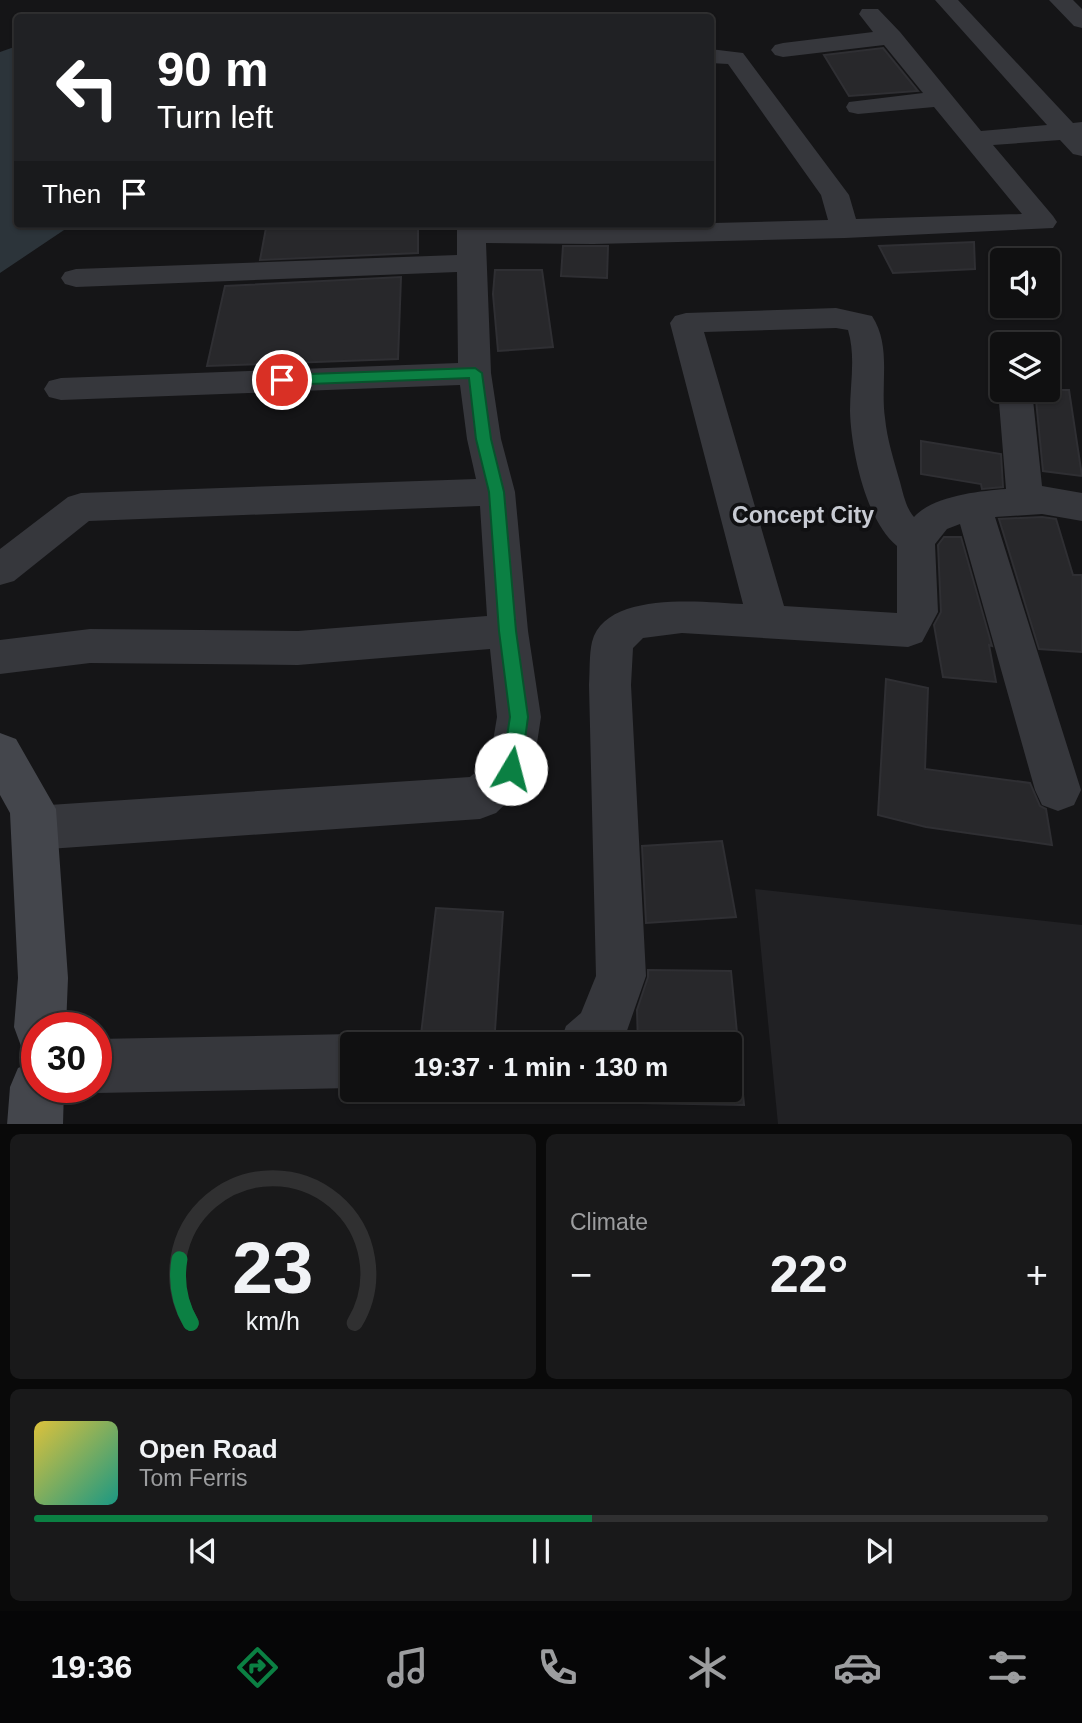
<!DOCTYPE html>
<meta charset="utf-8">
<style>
body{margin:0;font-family:Helvetica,sans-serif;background:#19191a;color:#f1f3f6;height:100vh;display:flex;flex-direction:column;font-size:26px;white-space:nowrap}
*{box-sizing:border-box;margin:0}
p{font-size:23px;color:#9c9d9f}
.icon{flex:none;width:38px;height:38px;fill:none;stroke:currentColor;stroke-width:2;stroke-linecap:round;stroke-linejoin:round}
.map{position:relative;height:1124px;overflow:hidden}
.details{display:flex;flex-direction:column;gap:10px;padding:10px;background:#090909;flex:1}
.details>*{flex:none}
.guide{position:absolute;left:14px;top:14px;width:700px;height:214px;border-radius:7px;box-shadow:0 2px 5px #0004,0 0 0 2px #303031;background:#202124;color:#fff;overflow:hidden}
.tools{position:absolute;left:990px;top:248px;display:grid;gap:14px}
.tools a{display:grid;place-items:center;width:70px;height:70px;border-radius:7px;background:#101011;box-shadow:0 2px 5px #0004,0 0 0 2px #303031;font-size:35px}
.speed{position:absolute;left:21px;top:1012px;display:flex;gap:14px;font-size:35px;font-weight:700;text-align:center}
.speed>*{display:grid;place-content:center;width:91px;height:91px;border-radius:50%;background:#101011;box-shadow:0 2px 5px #0004,0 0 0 2px #303031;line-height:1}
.speed .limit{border:10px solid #d22;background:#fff;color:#111}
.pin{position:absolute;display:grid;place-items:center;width:60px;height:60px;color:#fff;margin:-30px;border:4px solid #fff;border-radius:50%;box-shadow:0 2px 7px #0007}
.me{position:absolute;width:77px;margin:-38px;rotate:8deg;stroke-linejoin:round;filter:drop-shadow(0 0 5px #0008)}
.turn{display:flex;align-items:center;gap:24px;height:147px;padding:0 28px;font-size:32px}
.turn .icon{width:91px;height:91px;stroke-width:2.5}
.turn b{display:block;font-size:49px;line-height:60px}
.then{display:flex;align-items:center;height:66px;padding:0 28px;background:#0003;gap:14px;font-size:26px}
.big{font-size:52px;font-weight:600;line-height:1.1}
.details .widget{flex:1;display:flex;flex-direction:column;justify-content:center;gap:10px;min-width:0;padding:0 24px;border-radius:10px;background:#19191a}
.details .dial{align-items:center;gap:0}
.dial svg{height:182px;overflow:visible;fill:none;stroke:#303031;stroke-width:7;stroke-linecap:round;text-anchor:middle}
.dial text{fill:#f1f3f6;stroke:none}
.song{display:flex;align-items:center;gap:21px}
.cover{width:84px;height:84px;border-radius:10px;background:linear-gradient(135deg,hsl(50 70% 55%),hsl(170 70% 35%))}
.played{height:7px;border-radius:4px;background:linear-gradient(90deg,#0b8043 55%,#303031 55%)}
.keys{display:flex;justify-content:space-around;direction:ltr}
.heat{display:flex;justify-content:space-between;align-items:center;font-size:38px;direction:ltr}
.details .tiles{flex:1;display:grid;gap:10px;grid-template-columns:1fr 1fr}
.widget:last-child{grid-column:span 2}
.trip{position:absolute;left:340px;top:1032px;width:402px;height:70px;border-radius:7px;background:#101011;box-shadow:0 2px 5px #0004,0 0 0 2px #303031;font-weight:600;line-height:70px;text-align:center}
.dock{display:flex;height:112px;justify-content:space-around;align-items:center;background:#060607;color:#9c9d9f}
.dock .icon{width:49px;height:49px}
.dock .on{color:#0b8043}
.dock b{font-size:32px;color:#f1f3f6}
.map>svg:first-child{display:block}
</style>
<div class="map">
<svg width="1082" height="1125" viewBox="0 0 1082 1125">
<rect width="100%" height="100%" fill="#151517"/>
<path fill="#212124" d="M755,889l327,36v199h-304z"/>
<path fill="#2c343a" d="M17,46l1,178h55l-73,49v-221z"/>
<path fill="#28282b" stroke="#2f2f33" stroke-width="2" d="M883,48l35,43 -69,5 -25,-41z
M339,224l79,1v28l-158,7 6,-32z
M974,242l1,27 -82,4 -14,-27z
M563,246h45l-1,32 -46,-2z
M495,270h47l11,77 -55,4 -5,-57z
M401,277l-3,82 -191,7 18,-80z
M1035,390h34l13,86 -39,-5z
M921,441l80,13 2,33 -21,2 -1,-5 -60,-10z
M1042,517l14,2 17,56h9v77l-43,-3 -40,-130z
M944,537h17l31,109 -3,-1 7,37 -53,-5 -9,-52 7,-13 -3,-67z
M886,679l42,9 -3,81 105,14 10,23 6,3 6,36 -126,-18 -48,-12z
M722,841l14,76 -90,6 -4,-77z
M436,908l67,4 -9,133 -74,-2z
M648,970l83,1 13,134 -103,-2 -1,-13h90v-45h-92l-1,-35 11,-33z"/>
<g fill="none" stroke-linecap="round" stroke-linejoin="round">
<path fill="#36373c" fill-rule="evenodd" d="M935,0h23l115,123 9,-1v34l-9,-2 -13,-14 -67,5 60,71 4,6 -4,6 -208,10 -252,6 -107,-1 5,130 10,66 14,53 13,139 13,86 -8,52 -6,14 -31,30 -16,6 -446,31 -16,-6 -7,-16 7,-16 16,-6 436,-29 20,-18 7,-42 -7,-68 -192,16 -208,-2 -90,11v-34l90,-11 208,2 189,-15 -7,-110 -391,15 -75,60 -14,4v-36l68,-52 13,-4 395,-14 -9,-40 -7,-54 -399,15 -12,-3 -5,-8 5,-8 12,-3 397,-15 -1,-91 -381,15 -11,-3 -4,-6 4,-6 11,-3 381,-14v-31l136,2 235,-6 -7,-25 -93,-131 -18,-1v-14l33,4 106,142 7,24 166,-5 -88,-107 -76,7 -9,-2 -3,-5 3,-5 74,-9 -39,-48 -101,12 -8,-2 -4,-5 4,-5 8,-2 90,-11 -14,-18 3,-5h16l22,23 81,99 66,-6z
M1049,0h24l9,9v19l-8,-2z
M836,308l36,8c20,31 8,67 13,102 2,21 9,43 15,64 3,11 6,26 14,35 19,-21 65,-26 92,-28l-8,-99 5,-7v7h29l10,96 40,7v28l-40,-7 -47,3 86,273 -7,15 -16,6 -16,-6 -7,-15 -75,-266 -13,5 -12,15 3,68 -16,30 -14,5 -226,-14 -39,5 -10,10 -2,37 15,291 -24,69h-63l7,-19 15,-13 15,-37 -7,-291c1,-14 0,-30 3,-43 13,-52 112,-40 151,-38l-73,-281 5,-7 11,-3zM836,328l12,2c8,27 2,54 2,81 1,39 16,110 47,135v67l-113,-7 -80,-274z
M352,1034l20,11h-20v43l-256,5 -15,-6h15v-48z"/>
<path fill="#44464c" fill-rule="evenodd" d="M0,733l16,6 40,70 12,169 -2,49h-29v25l-16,-6 -7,-19 4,-49 -8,-165 -10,-18z
M37,1060v27h27l-1,38h-56l3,-38 8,-19z"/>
</g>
<path fill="#0b8043" stroke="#07532c" stroke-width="2" d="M475,368l7,5 9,66 13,53 12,139 12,86 -7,52 -3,6 -7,3 -6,-3 -3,-6 8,-52 -11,-86 -10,-139 -13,-53 -7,-61 -187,7 -7,-5 7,-5z"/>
<g text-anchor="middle" stroke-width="7" stroke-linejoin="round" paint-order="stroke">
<g font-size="23" font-weight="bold" fill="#c8cbd3" stroke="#101012">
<text x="803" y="523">Concept City</text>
</g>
</g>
</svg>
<div class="tools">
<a><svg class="icon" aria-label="sound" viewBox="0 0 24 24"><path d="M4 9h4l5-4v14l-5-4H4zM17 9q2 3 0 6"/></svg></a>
<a><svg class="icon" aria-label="layers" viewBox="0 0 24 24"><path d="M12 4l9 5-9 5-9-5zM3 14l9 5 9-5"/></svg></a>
</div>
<div class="speed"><div class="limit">30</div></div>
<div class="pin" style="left:282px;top:380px;background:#d93025"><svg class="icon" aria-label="arrive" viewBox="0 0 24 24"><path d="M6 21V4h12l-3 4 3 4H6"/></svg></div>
<svg class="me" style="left:511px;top:769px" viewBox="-20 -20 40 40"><circle r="19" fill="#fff"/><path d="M0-13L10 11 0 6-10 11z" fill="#0b8043"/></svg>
<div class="trip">19:37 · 1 min · 130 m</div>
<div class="guide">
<div class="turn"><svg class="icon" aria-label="left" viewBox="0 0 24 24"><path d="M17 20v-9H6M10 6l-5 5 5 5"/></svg><div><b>90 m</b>Turn left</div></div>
<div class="then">Then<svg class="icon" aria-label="arrive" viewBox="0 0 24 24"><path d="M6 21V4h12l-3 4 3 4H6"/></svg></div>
</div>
</div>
<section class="details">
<div class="tiles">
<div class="widget dial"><svg viewBox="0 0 100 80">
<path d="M14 69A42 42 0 1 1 86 69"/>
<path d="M14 69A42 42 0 0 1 9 41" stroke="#0b8043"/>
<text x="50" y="56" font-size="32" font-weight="700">23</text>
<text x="50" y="72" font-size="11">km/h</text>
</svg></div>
<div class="widget"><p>Climate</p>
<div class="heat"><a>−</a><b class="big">22°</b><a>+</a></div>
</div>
<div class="widget">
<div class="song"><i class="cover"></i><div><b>Open Road</b><p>Tom Ferris</p></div></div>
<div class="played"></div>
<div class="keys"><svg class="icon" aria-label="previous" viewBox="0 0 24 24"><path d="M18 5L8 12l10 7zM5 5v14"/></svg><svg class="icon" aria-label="pause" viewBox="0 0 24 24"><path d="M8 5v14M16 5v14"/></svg><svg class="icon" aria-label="next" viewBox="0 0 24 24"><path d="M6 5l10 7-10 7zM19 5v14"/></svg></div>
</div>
</div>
</section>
<nav class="dock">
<b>19:36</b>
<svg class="icon on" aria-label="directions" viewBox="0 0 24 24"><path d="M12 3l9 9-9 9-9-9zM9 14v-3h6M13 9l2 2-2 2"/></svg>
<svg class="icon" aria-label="music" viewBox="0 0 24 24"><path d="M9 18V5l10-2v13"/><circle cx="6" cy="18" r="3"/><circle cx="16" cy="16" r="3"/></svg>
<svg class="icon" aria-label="phone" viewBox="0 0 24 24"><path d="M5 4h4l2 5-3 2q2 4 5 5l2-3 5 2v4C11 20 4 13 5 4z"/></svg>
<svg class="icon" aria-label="climate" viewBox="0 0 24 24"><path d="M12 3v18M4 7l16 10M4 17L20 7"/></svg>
<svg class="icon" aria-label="car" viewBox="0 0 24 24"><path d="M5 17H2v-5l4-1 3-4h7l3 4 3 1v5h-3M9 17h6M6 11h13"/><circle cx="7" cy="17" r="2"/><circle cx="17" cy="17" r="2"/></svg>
<svg class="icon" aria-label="filters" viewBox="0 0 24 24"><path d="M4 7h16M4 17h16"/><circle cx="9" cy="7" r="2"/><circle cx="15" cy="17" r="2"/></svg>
</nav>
